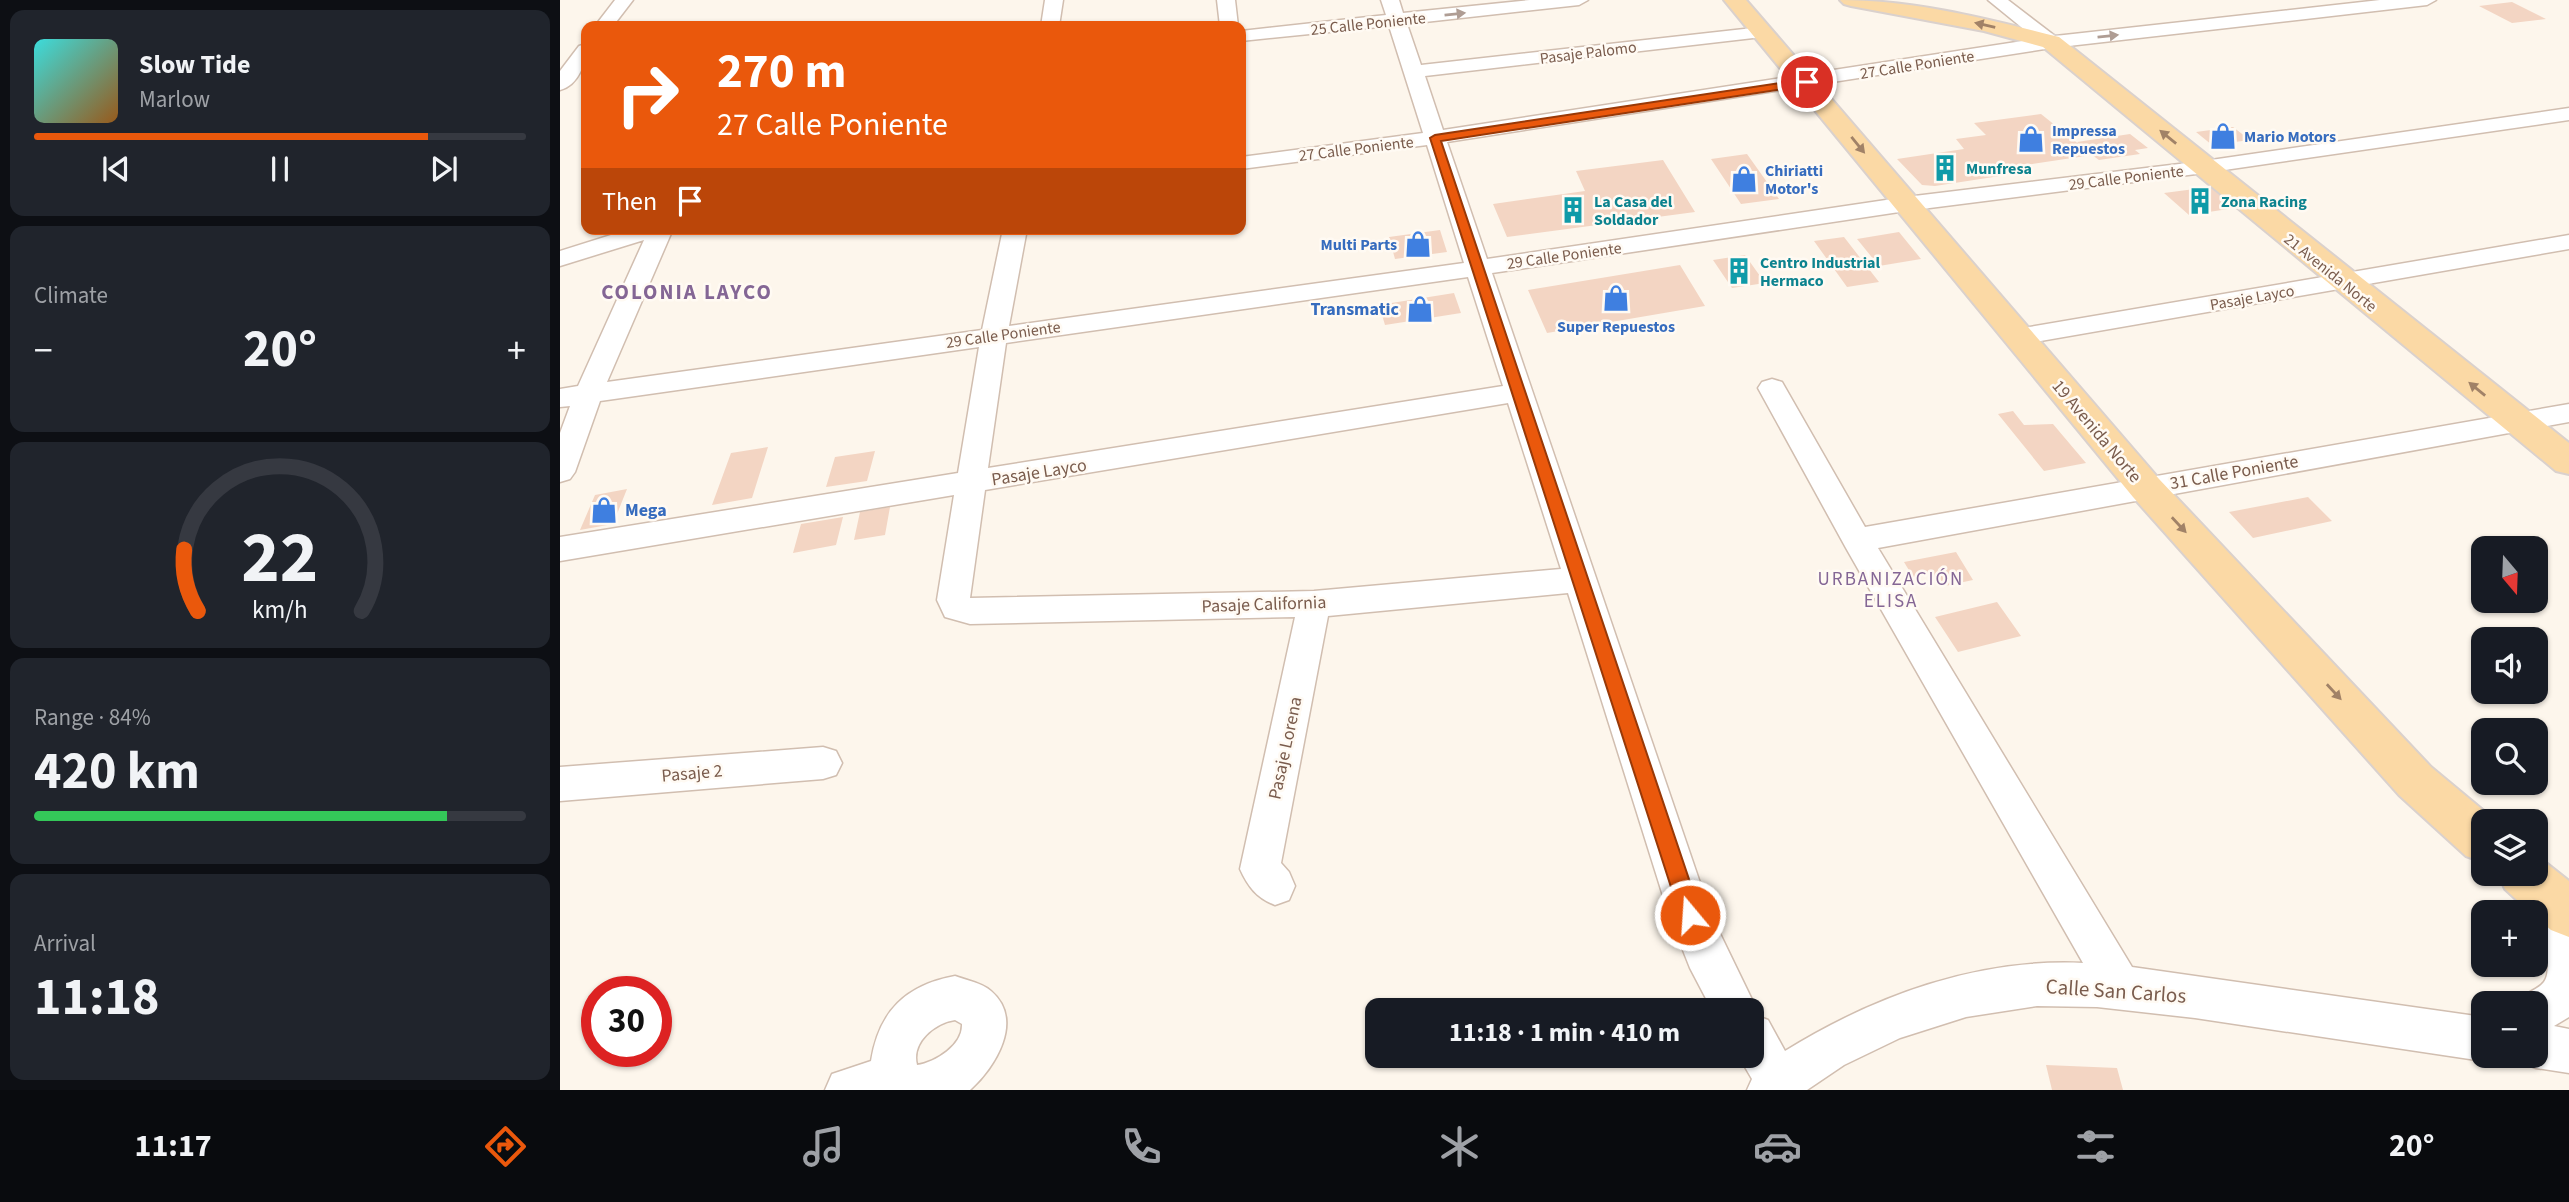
<!DOCTYPE html>
<meta charset="utf-8">
<style>
body{margin:0;font-family:"Source Sans 3",sans-serif;background:#20242c;color:#f1f3f6;height:100vh;display:flex;flex-direction:column;font-size:26px;white-space:nowrap}
*{box-sizing:border-box;margin:0}
p{font-size:23px;color:#9ea1a6}
.icon{flex:none;width:38px;height:38px;fill:none;stroke:currentColor;stroke-width:2;stroke-linecap:round;stroke-linejoin:round}
.map{position:relative;flex:1;overflow:hidden}
.details{display:flex;flex-direction:column;gap:10px;padding:10px;background:#0d0f14;width:560px}
.details>*{flex:none}
.guide{position:absolute;left:21px;top:21px;width:665px;height:214px;border-radius:14px;box-shadow:0 2px 5px #0004;background:#ea580c;color:#fff;overflow:hidden}
.needle{width:46px;rotate:161deg}
.fabs{position:absolute;left:1911px;top:536px;display:grid;gap:14px}
.fabs a{display:grid;place-items:center;width:77px;height:77px;border-radius:14px;background:#171b24;box-shadow:0 2px 5px #0004;font-size:35px}
.speed{position:absolute;left:21px;top:976px;display:flex;gap:14px;font-size:35px;font-weight:700;text-align:center}
.speed>*{display:grid;place-content:center;width:91px;height:91px;border-radius:50%;background:#171b24;box-shadow:0 2px 5px #0004;line-height:1}
.speed .limit{border:10px solid #d22;background:#fff;color:#111}
.pin{position:absolute;display:grid;place-items:center;width:60px;height:60px;color:#fff;margin:-30px;border:4px solid #fff;border-radius:50%;box-shadow:0 2px 7px #0007}
.me{position:absolute;width:77px;margin:-38px;rotate:342deg;stroke-linejoin:round;filter:drop-shadow(0 0 5px #0008)}
.turn{display:flex;align-items:center;gap:24px;height:147px;padding:0 21px;font-size:32px}
.turn .icon{width:91px;height:91px;stroke-width:2.5}
.turn b{display:block;font-size:49px;line-height:60px}
.then{display:flex;align-items:center;height:66px;padding:0 21px;background:#0003;gap:14px;font-size:26px}
.big{font-size:52px;font-weight:700;line-height:1.1}
.details .widget{flex:1;display:flex;flex-direction:column;justify-content:center;gap:10px;min-width:0;padding:0 24px;border-radius:14px;background:#20242c}
.details .dial{align-items:center;gap:0}
.dial svg{height:182px;overflow:visible;fill:none;stroke:#363941;stroke-width:7;stroke-linecap:round;text-anchor:middle}
.dial text{fill:#f1f3f6;stroke:none}
.song{display:flex;align-items:center;gap:21px}
.cover{width:84px;height:84px;border-radius:10px;background:linear-gradient(135deg,hsl(180 70% 55%),hsl(30 70% 35%))}
.played{height:7px;border-radius:4px;background:linear-gradient(90deg,#ea580c 80%,#363941 80%)}
.keys{display:flex;justify-content:space-around;direction:ltr}
.heat{display:flex;justify-content:space-between;align-items:center;font-size:38px;direction:ltr}
.charge{height:10px;border-radius:5px;background:linear-gradient(90deg,#34c759 84%,#363941 0)}
.trip{position:absolute;left:805px;top:998px;width:399px;height:70px;border-radius:14px;background:#171b24;box-shadow:0 2px 5px #0004;font-weight:700;line-height:70px;text-align:center}
.tab-bar{display:flex;height:112px;justify-content:space-around;align-items:center;background:#090b0e;color:#9ea1a6}
.tab-bar .icon{width:49px;height:49px}
.tab-bar .current{color:#ea580c}
.tab-bar b{font-size:32px;color:#f1f3f6}
main{display:flex;flex:1;min-height:0}
.map>svg:first-child{display:block}
</style>
<main>
<section class="details">
<div class="widget">
<div class="song"><i class="cover"></i><div><b>Slow Tide</b><p>Marlow</p></div></div>
<div class="played"></div>
<div class="keys"><svg class="icon" aria-label="previous" viewBox="0 0 24 24"><path d="M18 5L8 12l10 7zM5 5v14"/></svg><svg class="icon" aria-label="pause" viewBox="0 0 24 24"><path d="M8 5v14M16 5v14"/></svg><svg class="icon" aria-label="next" viewBox="0 0 24 24"><path d="M6 5l10 7-10 7zM19 5v14"/></svg></div>
</div>
<div class="widget"><p>Climate</p>
<div class="heat"><a>−</a><b class="big">20°</b><a>+</a></div>
</div>
<div class="widget dial"><svg viewBox="0 0 100 80">
<path d="M14 69A42 42 0 1 1 86 69"/>
<path d="M14 69A42 42 0 0 1 8 42" stroke="#ea580c"/>
<text x="50" y="56" font-size="32" font-weight="700">22</text>
<text x="50" y="72" font-size="11">km/h</text>
</svg></div>
<div class="widget"><p>Range · 84%</p><b class="big">420 km</b><div class="charge"></div></div>
<div class="widget"><p>Arrival</p><b class="big">11:18</b></div>
</section>
<div class="map">
<svg width="2009" height="1090" viewBox="0 0 2009 1090">
<rect width="100%" height="100%" fill="#fdf6ec"/>
<path fill="#f3d5c3" d="M1952,2l34,17 -34,4 -33,-17z
M1481,114l45,36 -9,-8 53,-8 18,14 -13,2 5,4 -41,6 -7,-5 -73,11 7,6 -91,14 -13,-1 -25,-26 67,-10 -8,-10 30,-4 -12,-12z
M1673,127l17,13 -38,5 -16,-13z
M1187,154l32,45 -38,5 -30,-45z
M1103,160l32,52 -188,25 -14,-33 92,-13 -9,-20z
M1650,187l25,21 -46,7 -25,-22z
M880,230l7,22 -52,7 -6,-22z
M1339,232l22,27 -42,7 -22,-27z
M1284,237l35,45 -32,5 -33,-46z
M1185,255l20,28 -33,5 -19,-28z
M1120,265l25,41 -158,27 -19,-43z
M894,293l7,20 -76,12 -6,-20z
M1453,411l11,14 29,-1 33,39 -42,8 -46,-57z
M208,447l-16,51 -40,7 19,-52z
M315,451l-8,30 -41,6 9,-30z
M67,489l-14,35 -33,6 15,-35z
M1748,497l24,24 -79,17 -24,-26z
M330,507l-5,28 -31,5 6,-28z
M283,517l-7,28 -43,8 8,-29z
M1396,552l17,28 -33,7 -9,-14 -18,4 -9,-15z
M1437,602l24,34 -63,16 -23,-35z
M1486,1065l71,3 6,22h-71z"/>
<g fill="none" stroke-linecap="round" stroke-linejoin="round">
<defs>
<path id="minor" d="M55,0h18l-20,26h-18z
M485,0h18l-4,26h-18z
M657,0h18l3,26h-18z
M821,0h18l4,13 127,-13h58l-9,5 -172,19 14,41 341,-38 9,5 -9,5 -337,39 18,54 593,-91 -48,-39h20l47,36 325,-36h56l-9,5 -376,43 -604,94 40,117 419,-62 298,-36 365,-53v12l-365,53 -298,38 -414,62 219,642 46,95 -2,5 13,5 17,31c89,-55 192,-93 298,-88l-237,-415 -88,-160 4,-6 10,-3 10,3 83,145 704,-123v18l-691,126 254,419 351,50v38h14l-14,6 -288,-43 -98,-11 -60,-1 -71,11 -66,21 -56,27 -37,25h-60l5,-11 -14,-24h14v-45h-40l-22,-42 -21,-53 -101,-322 -240,23 -47,247 8,9 6,14 -6,14 -14,5c-18,-7 -27,-18 -35,-36l55,-252 -325,7 -25,-7 -8,-17 17,-105 -394,66v-24l398,-64 21,-126 -379,54 -25,71 -5,7 -10,3v-49l10,-27 -10,1v-18l18,-3 66,-146 -84,26v-15l70,-22h43l-66,153 375,-52 21,-101h24l-18,97 455,-63 -37,-118 -186,24v-12l182,-24 -34,-107 -148,15v-10l145,-16zM908,277l35,109 -515,82 18,-125zM948,403l53,166 -247,22 -344,7 15,-108z
M26,44c1,17 -7,41 -26,46v-19l19,-25z
M2009,235v14l-551,96 -9,-2 -4,-6 4,-6 9,-2z
M263,747l13,4 6,12 -6,12 -13,4 -263,22v-34z
M1987,879l14,6 8,11v121l-15,9 15,3v44l-33,-5 -16,-6 -2,-7h18v-52h-18c5,-11 19,-12 26,-21 10,-13 -2,-59 -9,-70 -2,-4 -6,-7 -8,-13l6,-14z
M395,976c11,4 27,7 36,15 34,29 4,77 -21,99h-145l7,-16 39,-13c8,-50 35,-76 84,-85zM395,1020l7,4c1,21 -26,38 -45,41 -6,-23 18,-42 38,-45z"/>
<path id="major" d="M1164,0h22l413,479 272,288 65,54h-13v41l-17,-6 -67,-61 -266,-298z
M1280,0c75,0 147,19 219,37l510,406v31l-13,-3 -513,-424 -59,-16 -133,-25 -7,-2z
M1976,855l33,26v56l-18,-7 -15,-13v-5h-6l-25,-23 -7,-16h38z"/>
</defs>
<use href="#minor" stroke="#d1beb0" stroke-width="3"/>
<use href="#major" stroke="#dad1cd" stroke-width="4"/>
<use href="#minor" fill="#fff" fill-rule="evenodd"/>
<use href="#major" fill="#fbd9a5" fill-rule="evenodd"/>
</g>
<defs><path id="oneway-solid" d="M-6-.8H1V-3.2L6.5 0L1 3.2V.8H-6Z" transform="scale(1.75)"/></defs>
<g fill="#af9d94">
<use href="#oneway-solid" transform="translate(895 14) rotate(-6)"/>
<use href="#oneway-solid" transform="translate(1548 36) rotate(-6)"/>
</g>
<g fill="#a18267">
<use href="#oneway-solid" transform="translate(1425 25) rotate(-167)"/>
<use href="#oneway-solid" transform="translate(1608 137) rotate(-141)"/>
<use href="#oneway-solid" transform="translate(1298 145) rotate(51)"/>
<use href="#oneway-solid" transform="translate(1917 389) rotate(-141)"/>
<use href="#oneway-solid" transform="translate(1619 525) rotate(47)"/>
<use href="#oneway-solid" transform="translate(1774 692) rotate(47)"/>
</g>
<path fill="#ea580c" stroke="#983908" stroke-width="2" d="M1247,79l3,1v5l-369,56 260,774 -3,7 -8,3 -7,-3 -3,-7 -250,-777 5,-3z"/>
<defs>
<symbol id="shop-bare" viewBox="-9 -9 18 18"><path d="M-5-2.5h2.3a2.7 3.5 0 0 1 5.4 0H5L5.5 6h-11ZM-1.5-2.5h3a1.5 2.3 0 0 0-3 0Z" fill="#3f7fe0" stroke="#fffaf3" stroke-width="2.5" paint-order="stroke"/></symbol>
<symbol id="building-bare" viewBox="-9 -9 18 18"><path d="M-4-6H4V6H1V3H-1V6H-4ZM-2.5-4.3h1.7v1.8h-1.7ZM.8-4.3h1.7v1.8H.8ZM-2.5-1h1.7V.8h-1.7ZM.8-1h1.7V.8H.8Z" fill="#0f9aa8" stroke="#fffaf3" stroke-width="2.5" paint-order="stroke"/></symbol>
</defs>
<g fill-rule="evenodd">
<use href="#shop-bare" x="1644" y="117" width="38" height="38"/>
<use href="#shop-bare" x="1452" y="120" width="38" height="38"/>
<use href="#building-bare" x="1366" y="149" width="38" height="38"/>
<use href="#shop-bare" x="1165" y="160" width="38" height="38"/>
<use href="#building-bare" x="1621" y="182" width="38" height="38"/>
<use href="#building-bare" x="994" y="191" width="38" height="38"/>
<use href="#shop-bare" x="839" y="225" width="38" height="38"/>
<use href="#building-bare" x="1160" y="252" width="38" height="38"/>
<use href="#shop-bare" x="1037" y="279" width="38" height="38"/>
<use href="#shop-bare" x="841" y="290" width="38" height="38"/>
<use href="#shop-bare" x="25" y="491" width="38" height="38"/>
</g>
<g text-anchor="middle" stroke-width="5" stroke-linejoin="round" paint-order="stroke">
<g font-size="16" fill="#7a5c4d" stroke="#fffaf3">
<text transform="translate(808 23) rotate(-6)" y="6">25 Calle Poniente</text>
<text transform="translate(1028 52) rotate(-7)" y="6">Pasaje Palomo</text>
<text transform="translate(1357 64) rotate(-9)" y="6">27 Calle Poniente</text>
<text transform="translate(796 148) rotate(-7)" y="6">27 Calle Poniente</text>
<text transform="translate(1566 177) rotate(-7)" y="6">29 Calle Poniente</text>
<text transform="translate(1004 255) rotate(-8)" y="6">29 Calle Poniente</text>
<text transform="translate(1771 272) rotate(39)" y="6">21 Avenida Norte</text>
<text transform="translate(1692 297) rotate(-10)" y="6">Pasaje Layco</text>
<text transform="translate(443 334) rotate(-8)" y="6">29 Calle Poniente</text>
</g>
<g font-size="16" font-weight="bold" fill="#366cbe" stroke="#fffaf3" text-anchor="start">
<text x="1492" y="136">Impressa<tspan x="1492" dy="18">Repuestos</tspan></text>
<text x="1684" y="142">Mario Motors</text>
<text x="1205" y="176">Chiriatti<tspan x="1205" dy="18">Motor's</tspan></text>
<text x="837" y="250" text-anchor="end">Multi Parts</text>
<text x="1056" y="332" text-anchor="middle">Super Repuestos</text>
</g>
<g font-size="16" font-weight="bold" fill="#0d838f" stroke="#fffaf3" text-anchor="start">
<text x="1406" y="174">Munfresa</text>
<text x="1034" y="207">La Casa del<tspan x="1034" dy="18">Soldador</tspan></text>
<text x="1661" y="207">Zona Racing</text>
<text x="1200" y="268">Centro Industrial<tspan x="1200" dy="18">Hermaco</tspan></text>
</g>
<g font-size="18" font-weight="bold" fill="#366cbe" stroke="#fffaf3" text-anchor="end">
<text x="839" y="315">Transmatic</text>
<text x="65" y="516" text-anchor="start">Mega</text>
</g>
<g font-size="18" fill="#7a5c4d" stroke="#fffaf3">
<text transform="translate(1537 431) rotate(50)" y="6">19 Avenida Norte</text>
<text transform="translate(479 472) rotate(-9)" y="6">Pasaje Layco</text>
<text transform="translate(1674 472) rotate(-10)" y="6">31 Calle Poniente</text>
<text transform="translate(704 604) rotate(-2)" y="6">Pasaje California</text>
<text transform="translate(725 748) rotate(-78)" y="6">Pasaje Lorena</text>
<text transform="translate(132 773) rotate(-5)" y="6">Pasaje 2</text>
</g>
<g font-size="19" letter-spacing="2" fill="#846695" stroke="#fffaf3">
<text x="1331" y="585">URBANIZACIÓN<tspan x="1331" dy="22">ELISA</tspan></text>
</g>
<g font-size="21" font-weight="bold" letter-spacing="2" fill="#846695" stroke="#fffaf3">
<text x="127" y="299">COLONIA LAYCO</text>
</g>
<g font-size="21" fill="#7a5c4d" stroke="#fffaf3">
<text transform="translate(1556 991) rotate(4)" y="7">Calle San Carlos</text>
</g>
</g>
</svg>
<div class="fabs">
<a><svg class="needle" viewBox="-14 -14 28 28"><path d="M0-13l5 13h-10z" fill="#e53935"/><path d="M0 13l5-13h-10z" fill="#9ea1a6"/></svg></a>
<a><svg class="icon" aria-label="sound" viewBox="0 0 24 24"><path d="M4 9h4l5-4v14l-5-4H4zM17 9q2 3 0 6"/></svg></a>
<a><svg class="icon" aria-label="search" viewBox="0 0 24 24"><circle cx="10" cy="10" r="6"/><path d="M15 15l6 6"/></svg></a>
<a><svg class="icon" aria-label="layers" viewBox="0 0 24 24"><path d="M12 4l9 5-9 5-9-5zM3 14l9 5 9-5"/></svg></a>
<a>+</a>
<a>−</a>
</div>
<div class="speed"><div class="limit">30</div></div>
<div class="pin" style="left:1247px;top:82px;background:#d93025"><svg class="icon" aria-label="arrive" viewBox="0 0 24 24"><path d="M6 21V4h12l-3 4 3 4H6"/></svg></div>
<svg class="me" style="left:1130px;top:915px" viewBox="-20 -20 40 40"><circle r="17" fill="#ea580c" stroke="#fff" stroke-width="3"/><path d="M0-11L8 9 0 5-8 9z" fill="#fff"/></svg>
<div class="trip">11:18 · 1 min · 410 m</div>
<div class="guide">
<div class="turn"><svg class="icon" aria-label="right" viewBox="0 0 24 24"><path d="M7 20v-9h11M14 6l5 5-5 5"/></svg><div><b>270 m</b>27 Calle Poniente</div></div>
<div class="then">Then<svg class="icon" aria-label="arrive" viewBox="0 0 24 24"><path d="M6 21V4h12l-3 4 3 4H6"/></svg></div>
</div>
</div>
</main>
<nav class="tab-bar">
<b>11:17</b>
<svg class="icon current" aria-label="directions" viewBox="0 0 24 24"><path d="M12 3l9 9-9 9-9-9zM9 14v-3h6M13 9l2 2-2 2"/></svg>
<svg class="icon" aria-label="music" viewBox="0 0 24 24"><path d="M9 18V5l10-2v13"/><circle cx="6" cy="18" r="3"/><circle cx="16" cy="16" r="3"/></svg>
<svg class="icon" aria-label="phone" viewBox="0 0 24 24"><path d="M5 4h4l2 5-3 2q2 4 5 5l2-3 5 2v4C11 20 4 13 5 4z"/></svg>
<svg class="icon" aria-label="climate" viewBox="0 0 24 24"><path d="M12 3v18M4 7l16 10M4 17L20 7"/></svg>
<svg class="icon" aria-label="car" viewBox="0 0 24 24"><path d="M5 17H2v-5l4-1 3-4h7l3 4 3 1v5h-3M9 17h6M6 11h13"/><circle cx="7" cy="17" r="2"/><circle cx="17" cy="17" r="2"/></svg>
<svg class="icon" aria-label="filters" viewBox="0 0 24 24"><path d="M4 7h16M4 17h16"/><circle cx="9" cy="7" r="2"/><circle cx="15" cy="17" r="2"/></svg>
<b>20°</b>
</nav>
